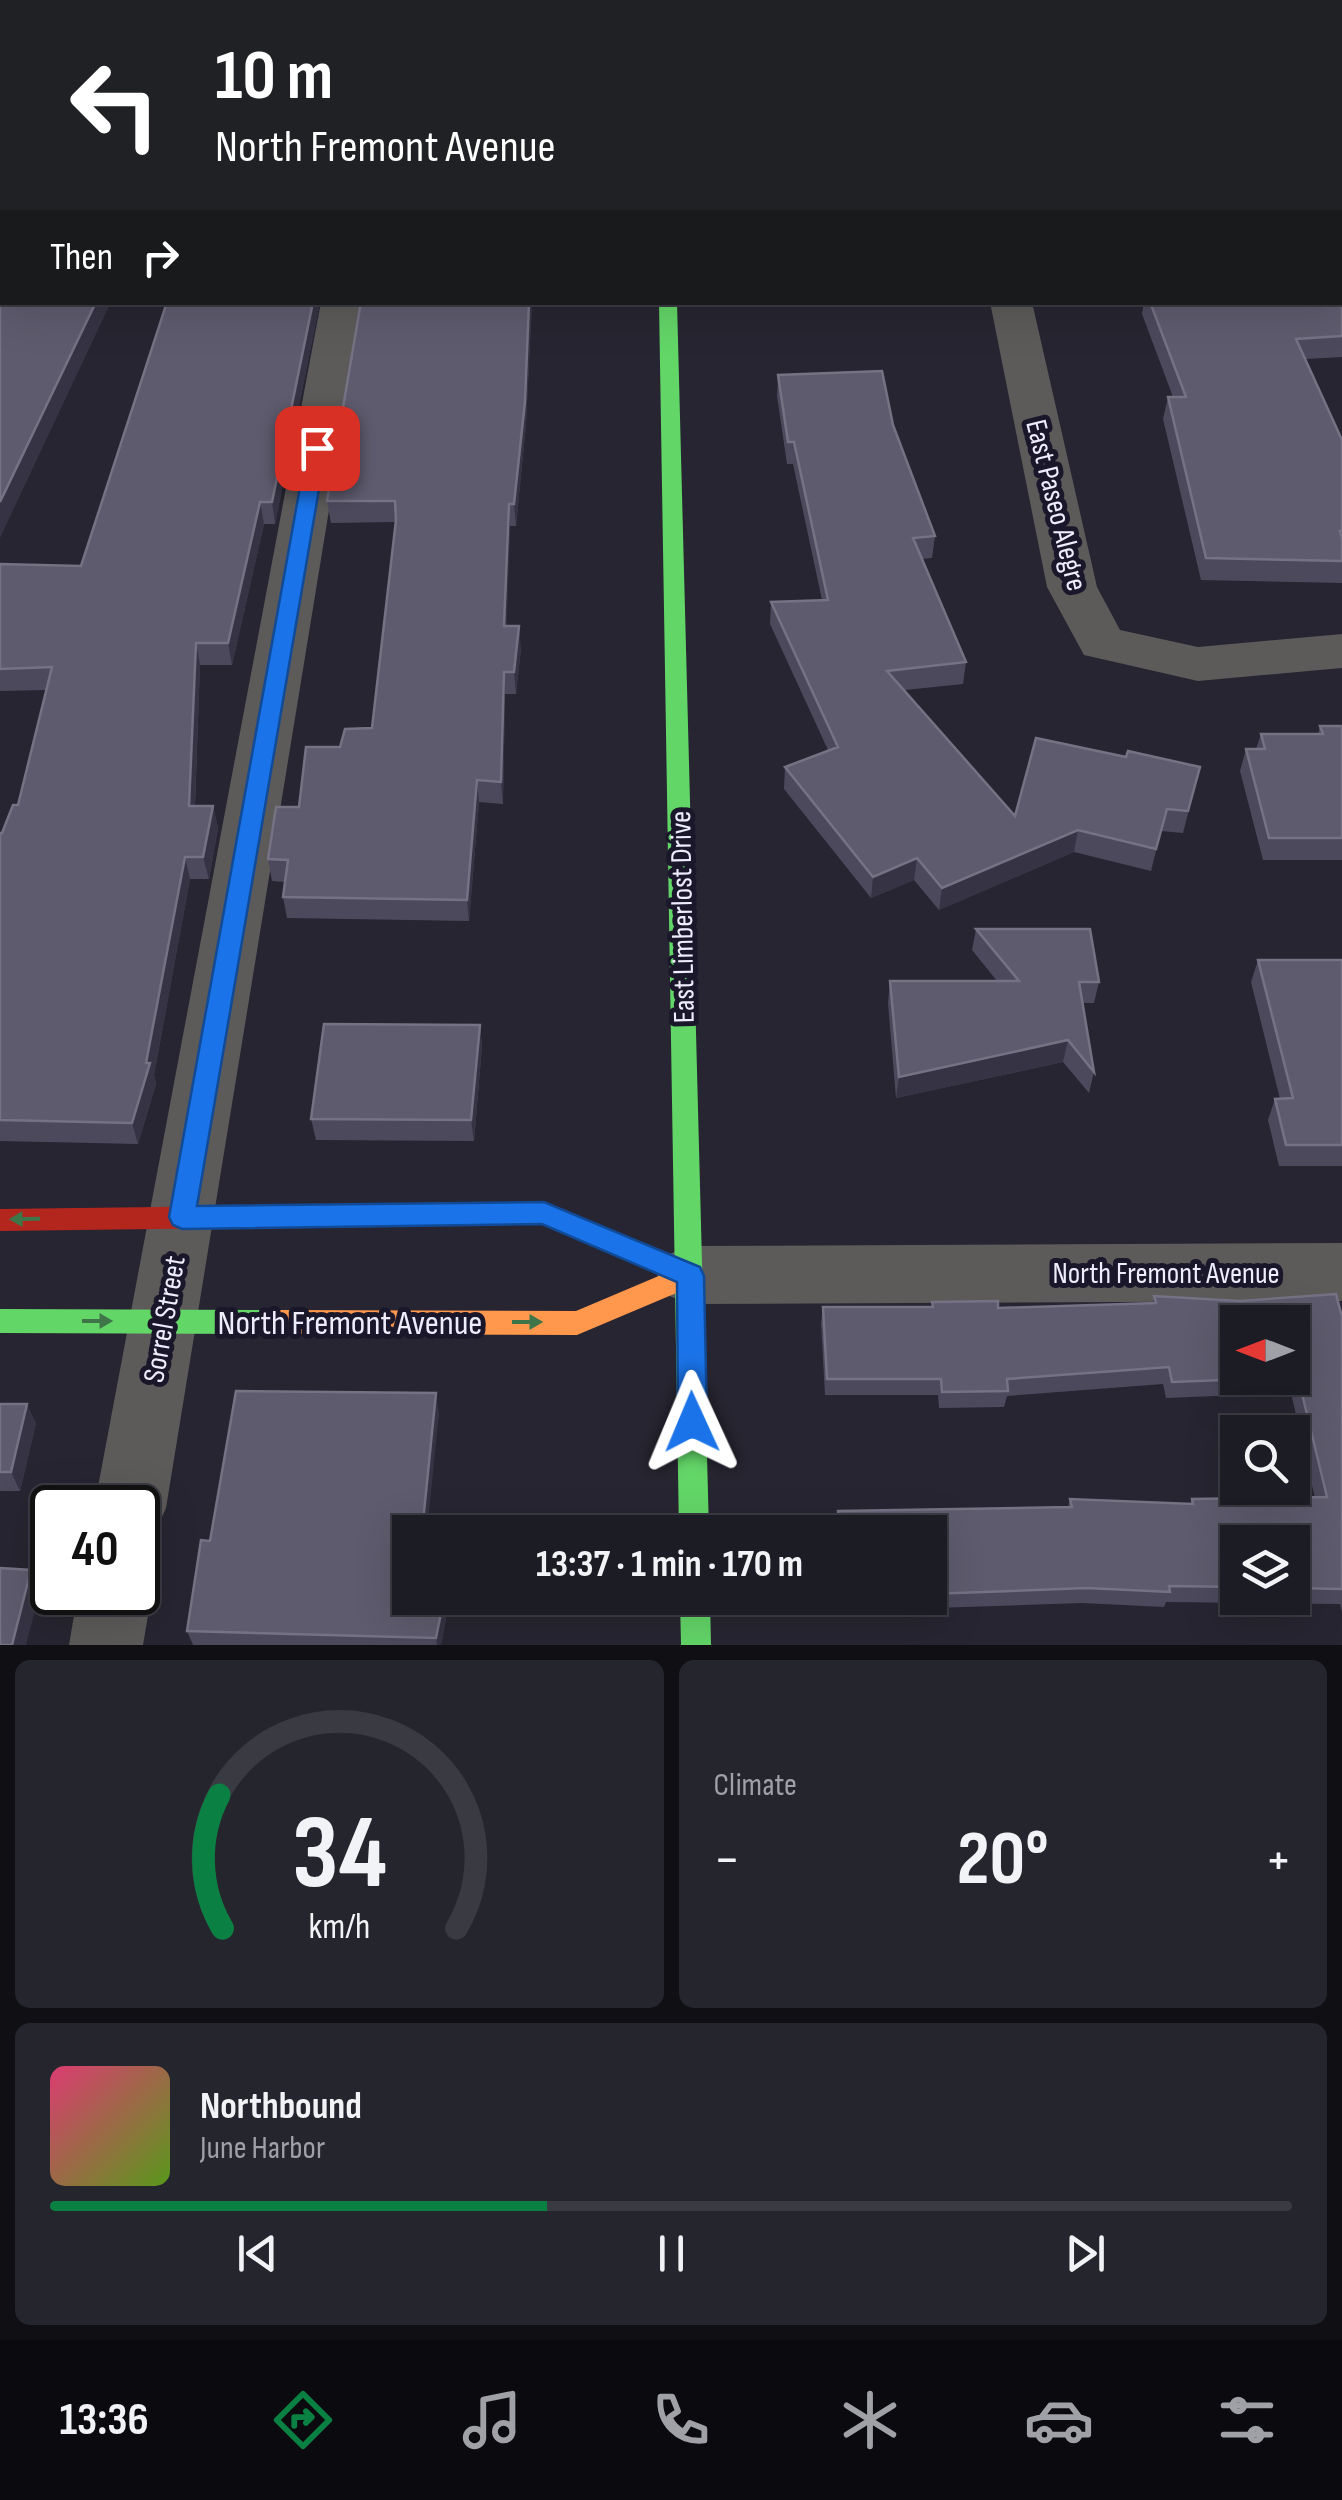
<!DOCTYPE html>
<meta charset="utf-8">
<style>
body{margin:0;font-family:"Sofia Sans Condensed",sans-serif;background:#25252d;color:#f1f3f6;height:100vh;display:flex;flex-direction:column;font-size:38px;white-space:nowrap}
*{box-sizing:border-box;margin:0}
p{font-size:32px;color:#a0a1a7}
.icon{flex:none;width:55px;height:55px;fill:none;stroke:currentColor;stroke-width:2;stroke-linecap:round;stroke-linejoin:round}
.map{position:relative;height:1645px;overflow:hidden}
.sheet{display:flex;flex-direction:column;gap:15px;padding:15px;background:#0f0f14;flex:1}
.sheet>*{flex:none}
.guide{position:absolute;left:0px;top:0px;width:1342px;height:305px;box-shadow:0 10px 40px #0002,0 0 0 2px #3a3a42;background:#202124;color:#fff;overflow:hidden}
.needle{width:65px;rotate:270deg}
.tools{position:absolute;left:1220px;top:1305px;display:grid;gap:20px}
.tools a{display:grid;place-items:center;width:90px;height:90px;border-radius:0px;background:#1c1c25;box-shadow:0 10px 40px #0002,0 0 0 2px #3a3a42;font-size:50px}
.speed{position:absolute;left:30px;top:1485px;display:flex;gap:20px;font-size:50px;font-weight:700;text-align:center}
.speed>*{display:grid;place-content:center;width:130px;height:130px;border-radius:50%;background:#1c1c25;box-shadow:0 10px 40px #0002,0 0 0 2px #3a3a42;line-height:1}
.speed .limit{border:5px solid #111;border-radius:15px;background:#fff;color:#111}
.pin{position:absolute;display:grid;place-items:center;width:85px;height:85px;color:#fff;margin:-42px;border-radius:20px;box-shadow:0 5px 15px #0006}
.me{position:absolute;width:110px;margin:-55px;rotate:359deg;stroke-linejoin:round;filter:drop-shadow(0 0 8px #0008)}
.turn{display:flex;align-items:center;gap:35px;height:210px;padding:0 50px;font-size:45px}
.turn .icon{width:130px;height:130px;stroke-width:2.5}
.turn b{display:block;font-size:70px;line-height:85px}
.then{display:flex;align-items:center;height:95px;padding:0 50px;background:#0003;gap:20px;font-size:38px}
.big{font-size:75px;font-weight:700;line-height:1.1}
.sheet .card{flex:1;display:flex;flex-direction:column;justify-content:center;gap:15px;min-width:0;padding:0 35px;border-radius:15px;background:#25252d}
.sheet .dial{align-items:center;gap:0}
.dial svg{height:260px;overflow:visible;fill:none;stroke:#3a3a42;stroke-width:7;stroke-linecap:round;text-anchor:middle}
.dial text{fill:#f1f3f6;stroke:none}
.song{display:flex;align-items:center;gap:30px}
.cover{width:120px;height:120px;border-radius:15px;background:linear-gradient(135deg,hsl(340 70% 55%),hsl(90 70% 35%))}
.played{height:10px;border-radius:5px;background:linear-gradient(90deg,#0b8043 40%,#3a3a42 40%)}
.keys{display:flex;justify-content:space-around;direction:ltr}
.heat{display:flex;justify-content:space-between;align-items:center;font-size:55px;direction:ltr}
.sheet .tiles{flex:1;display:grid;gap:15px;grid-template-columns:1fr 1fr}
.card:last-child{grid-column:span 2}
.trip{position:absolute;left:392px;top:1515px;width:555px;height:100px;border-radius:0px;background:#1c1c25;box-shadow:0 10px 40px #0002,0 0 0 2px #3a3a42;font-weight:700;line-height:100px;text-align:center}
.menu{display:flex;height:160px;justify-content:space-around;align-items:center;background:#0b0b0f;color:#a0a1a7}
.menu .icon{width:70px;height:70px}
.menu .active{color:#0b8043}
.menu b{font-size:45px;color:#f1f3f6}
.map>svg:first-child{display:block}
</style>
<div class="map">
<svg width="1342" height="1645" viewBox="0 0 1342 1645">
<rect width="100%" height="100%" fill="#262531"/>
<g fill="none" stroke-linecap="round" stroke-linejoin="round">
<path fill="#133e5a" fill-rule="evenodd" d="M1200,0h142v5l-2,-3h-141z
M0,3h2v6h-2z"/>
<path fill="#5d5a5a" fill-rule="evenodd" d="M1069,0h18l1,2h-17z"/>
<path fill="#5d5a5a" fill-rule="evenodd" d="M643,0h36v2h-35z
M0,19h2v22h-2z
M0,147h2v24h-2z
M1340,189h2v25h-2z
M321,302h42l-197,1206 -11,24 -17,7v-31h-44z
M990,302h42l65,285 23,43 78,17 144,-13v34l-144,13 -114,-26 -37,-68z
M1342,1243v58l-652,3 -23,-9 -10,-20 10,-20 23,-9z
M138,1565l14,27 -9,53h-74l9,-53h60z"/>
<path fill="#63d668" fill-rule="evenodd" d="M659,302h18l32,1230h-30z
M0,1309l277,1 10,3 4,9 -4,9 -10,3 -277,-1z
M680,1598h30l1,47h-30z"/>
<path fill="#ff974d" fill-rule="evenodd" d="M1340,29h2v8h-2z
M544,1202l156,65 3,8 -3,8 -123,52 -300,-1 -10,-3 -4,-9 4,-9 10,-3 299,1 85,-36 -119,-51 -68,1 -9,-3 -4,-8 4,-8 9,-3z"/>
<path fill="#b3261e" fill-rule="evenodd" d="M474,1203l9,3 4,8 -4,8 -9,3 -474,6v-22z"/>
</g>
<path fill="#4d495d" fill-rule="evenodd" d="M0,59h2v84h-2z
M1340,79h2v74h-2z
M1342,241v116l-36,2 36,81v143l-141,-3 -38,-161 5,-22h5l-31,-83 2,-12h196z
M167,302h153l-45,222h-11l-32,141h-32l-5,141h18l5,22 -9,51h-19l-36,196 2,9 -18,60 -138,-3v-308h2l16,-28 28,-115 -46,1v-127l81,2z
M361,302h171l-6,122 -10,102h-6l-4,100 15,22 -5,46h-11l-2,110 -24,-2 -10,119 -182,-3 -4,-21 2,-15 -13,-1 -4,-22 31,-52 41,-60 32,-19 23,-206 -64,1 -4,-22z
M778,375l115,50 42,111 -3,22 -10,1 44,103 -3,22 -58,6 110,126 111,-59 74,10 -17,66 -22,-2 -10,40 -77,-19 -135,58 -25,-30 -43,18 -87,-109 1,-22 43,-17 -58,-126 1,-22 51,-2 -29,-136h-6l-10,-68z
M1320,726h22v134h-79l-23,-89 6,-22h10l5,-15h57z
M976,929l123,53 -5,21h-12l12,69 -5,21 -26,-31 -167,36 -8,-95 2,-22h107l-25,-31z
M1258,960h84v206h-63l-11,-46 7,-21h5l-29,-117z
M480,1025l2,21 -8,95 -158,-1 -5,-21z
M1154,1296l188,21v295l-2,-8 -174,-2 -2,5 -82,-4 -238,8 -2,-13h88v-66h-93l1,-21 230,-4 2,-8 120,5 2,-5 123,-1 -24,-105 -125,5 -3,-14 -156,12 -3,11 -65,1 -1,-13h-113l-4,-72 2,-16h109v-5l66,6 154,-4zM1238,1542h54v56h-54z
M0,1404l36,19 -16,68h-20z
M439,1413l-29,185h40l-9,47h-248l-6,-14 23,-90z"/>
<path fill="#363344" d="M96,302h15l-111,236v-36z
M313,302h7l-45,222 -3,-22z
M529,302h3l-6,122 -10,102 -2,-22z
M260,502l4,22 -32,141 -4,-22z
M509,504l1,22 -4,122 -2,-22z
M519,626l2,22 -5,46 -2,-22z
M196,643l4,22 -6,163 -5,-22z
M504,672l1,22 -2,110 -2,-22z
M477,780l2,22 -10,119 -2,-21z
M213,806l5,22 -9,51 -6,-22z
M1078,830l-4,22 -135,58 3,-22z
M185,857l5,22 -36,196 2,9 -18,60 -6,-21 14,-60z
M917,858l-3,22 -43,18 2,-21z
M480,1025l2,21 -8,95 -3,-21z
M1068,1040l-5,22 -167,36 3,-21z
M436,1393l3,20 -12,119h-5z
M27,1404l9,19 -16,68 -9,-19z
M31,1570l10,18 -15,57h-14z
M444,1598h6l-9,47h-4l-1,-7z"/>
<path fill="#5e5b6e" stroke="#757284" stroke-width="2.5" d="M0,59h2v63h-2z
M1340,79h2v53h-2z
M2,199v103h94l-96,200v-298z
M1340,241h2v95l-46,3 46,101v91h-2l2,7v23l-136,-3 -38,-161h18l-36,-95h190z
M167,302h146l-41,200h-12l-32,141h-32l-7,163h24l-10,51h-18l-39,206h4l-18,60 -132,-3v-287h2l11,-28h5l34,-138 -52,2v-105l81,2z
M361,302h168l-4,100 -11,102h-5l-5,122h15l-5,46h-10l-3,110 -24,-2 -10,120 -184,-3 5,-37 -20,-1 8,-52h23l7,-60h34l5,-18 27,-1 24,-208 -1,-19h-68z
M882,371l11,54 42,111 -22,2 53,124 -79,9 128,145 21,-78 90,19 2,-6 72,16 -12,44 -21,-2 -11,40 -78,-19 -136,58 -25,-30 -44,19 -88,-110 53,-20 -67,-145 57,-2 -34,-158h-6l-10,-67z
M1320,726h22v112h-73l-23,-89h19l-4,-15h62z
M976,929h114l9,53h-20l15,90 -26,-32 -169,37 -9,-96h129z
M1258,960h84v185h-56l-11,-46 18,-1z
M324,1024l156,1 -9,95 -160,-1z
M1336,1294l6,23v272l-50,-1v-46h-54v45l-69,-1 1,6 -83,-4 -157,6v-62h-90l-2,-21 234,-4 -2,-8 123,5 -1,-5 135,-2 -29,-120h-6v-55h-54v56h40l-106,4 -3,-15 -162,12 1,12 -66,1 -1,-13h-114l-4,-72h110l-1,-5 66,-1v7l158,-5 -2,-7 86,5z
M236,1391l200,2 -14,139h-12v66h34l-8,40 -249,-7 14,-91 9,1z
M0,1404h27l-16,68h-11z
M0,1568l31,2 -19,75h-12z"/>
<defs><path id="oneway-solid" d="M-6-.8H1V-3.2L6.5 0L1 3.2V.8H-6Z" transform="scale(2.5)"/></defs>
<g fill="#3e764a">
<use href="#oneway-solid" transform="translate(25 1219) rotate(179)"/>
<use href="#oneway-solid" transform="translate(97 1321)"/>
<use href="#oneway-solid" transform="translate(527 1322)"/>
</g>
<path fill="#1a73e8" stroke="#114b97" stroke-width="2.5" d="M317,442l9,6 -129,758 347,-4 156,65 4,9 3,146 -4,10 -11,4 -10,-4 -4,-10 -1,-140 -135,-58 -360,5 -9,-4 -4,-8 138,-769z"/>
<g text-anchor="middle" stroke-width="10" stroke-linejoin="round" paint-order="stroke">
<g font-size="30" fill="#eeedfc" stroke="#1a172b">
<text transform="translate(1057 505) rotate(76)" y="10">East Paseo Alegre</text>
<text transform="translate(682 917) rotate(-91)" y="10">East Limberlost Drive</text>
<text x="1166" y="1283">North Fremont Avenue</text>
<text transform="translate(164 1319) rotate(-80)" y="10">Sorrel Street</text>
</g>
<g font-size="35" fill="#eeedfc" stroke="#1a172b">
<text x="350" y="1334">North Fremont Avenue</text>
</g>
</g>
</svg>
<div class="tools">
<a><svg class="needle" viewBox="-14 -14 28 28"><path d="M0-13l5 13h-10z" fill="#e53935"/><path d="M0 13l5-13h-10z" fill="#a0a1a7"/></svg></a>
<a><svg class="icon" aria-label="search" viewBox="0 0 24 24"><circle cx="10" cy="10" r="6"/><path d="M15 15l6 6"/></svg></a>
<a><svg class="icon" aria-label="layers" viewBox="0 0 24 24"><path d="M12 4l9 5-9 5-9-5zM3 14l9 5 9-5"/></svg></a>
</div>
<div class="speed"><div class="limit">40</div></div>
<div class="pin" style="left:317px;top:448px;background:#d93025"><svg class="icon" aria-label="arrive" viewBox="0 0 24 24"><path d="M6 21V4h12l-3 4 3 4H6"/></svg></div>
<svg class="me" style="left:692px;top:1422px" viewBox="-20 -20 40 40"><path d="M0-17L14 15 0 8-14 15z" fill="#1a73e8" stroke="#fff" stroke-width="4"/></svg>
<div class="trip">13:37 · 1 min · 170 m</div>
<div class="guide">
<div class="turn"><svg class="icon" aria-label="left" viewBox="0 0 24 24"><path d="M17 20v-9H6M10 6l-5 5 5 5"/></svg><div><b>10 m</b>North Fremont Avenue</div></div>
<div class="then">Then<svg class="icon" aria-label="right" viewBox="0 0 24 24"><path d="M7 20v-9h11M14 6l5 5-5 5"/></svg></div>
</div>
</div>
<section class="sheet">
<div class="tiles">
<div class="card dial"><svg viewBox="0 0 100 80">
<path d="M14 69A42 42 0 1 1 86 69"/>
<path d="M14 69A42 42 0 0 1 13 28" stroke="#0b8043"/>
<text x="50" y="56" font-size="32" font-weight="700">34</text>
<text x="50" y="72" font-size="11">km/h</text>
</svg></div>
<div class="card"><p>Climate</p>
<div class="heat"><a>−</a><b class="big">20°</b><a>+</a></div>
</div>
<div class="card">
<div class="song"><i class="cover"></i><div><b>Northbound</b><p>June Harbor</p></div></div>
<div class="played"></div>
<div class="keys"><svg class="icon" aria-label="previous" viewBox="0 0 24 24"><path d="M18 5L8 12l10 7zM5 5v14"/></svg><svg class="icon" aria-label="pause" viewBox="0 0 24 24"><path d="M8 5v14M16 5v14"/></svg><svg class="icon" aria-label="next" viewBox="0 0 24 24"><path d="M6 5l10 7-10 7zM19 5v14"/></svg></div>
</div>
</div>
</section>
<nav class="menu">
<b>13:36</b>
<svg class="icon active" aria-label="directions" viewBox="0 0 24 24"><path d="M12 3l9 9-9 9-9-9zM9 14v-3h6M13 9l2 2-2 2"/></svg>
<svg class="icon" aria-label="music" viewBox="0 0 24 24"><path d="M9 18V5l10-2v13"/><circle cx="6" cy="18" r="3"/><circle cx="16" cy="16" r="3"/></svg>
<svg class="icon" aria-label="phone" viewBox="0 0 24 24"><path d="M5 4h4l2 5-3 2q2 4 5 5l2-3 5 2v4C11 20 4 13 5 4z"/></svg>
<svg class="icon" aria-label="climate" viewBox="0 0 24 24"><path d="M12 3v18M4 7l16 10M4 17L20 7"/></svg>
<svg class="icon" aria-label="car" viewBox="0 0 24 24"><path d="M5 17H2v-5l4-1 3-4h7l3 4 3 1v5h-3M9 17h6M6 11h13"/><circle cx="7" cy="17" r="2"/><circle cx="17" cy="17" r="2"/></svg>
<svg class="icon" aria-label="filters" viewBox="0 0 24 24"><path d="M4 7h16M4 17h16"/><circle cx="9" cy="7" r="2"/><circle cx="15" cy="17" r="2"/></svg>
</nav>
